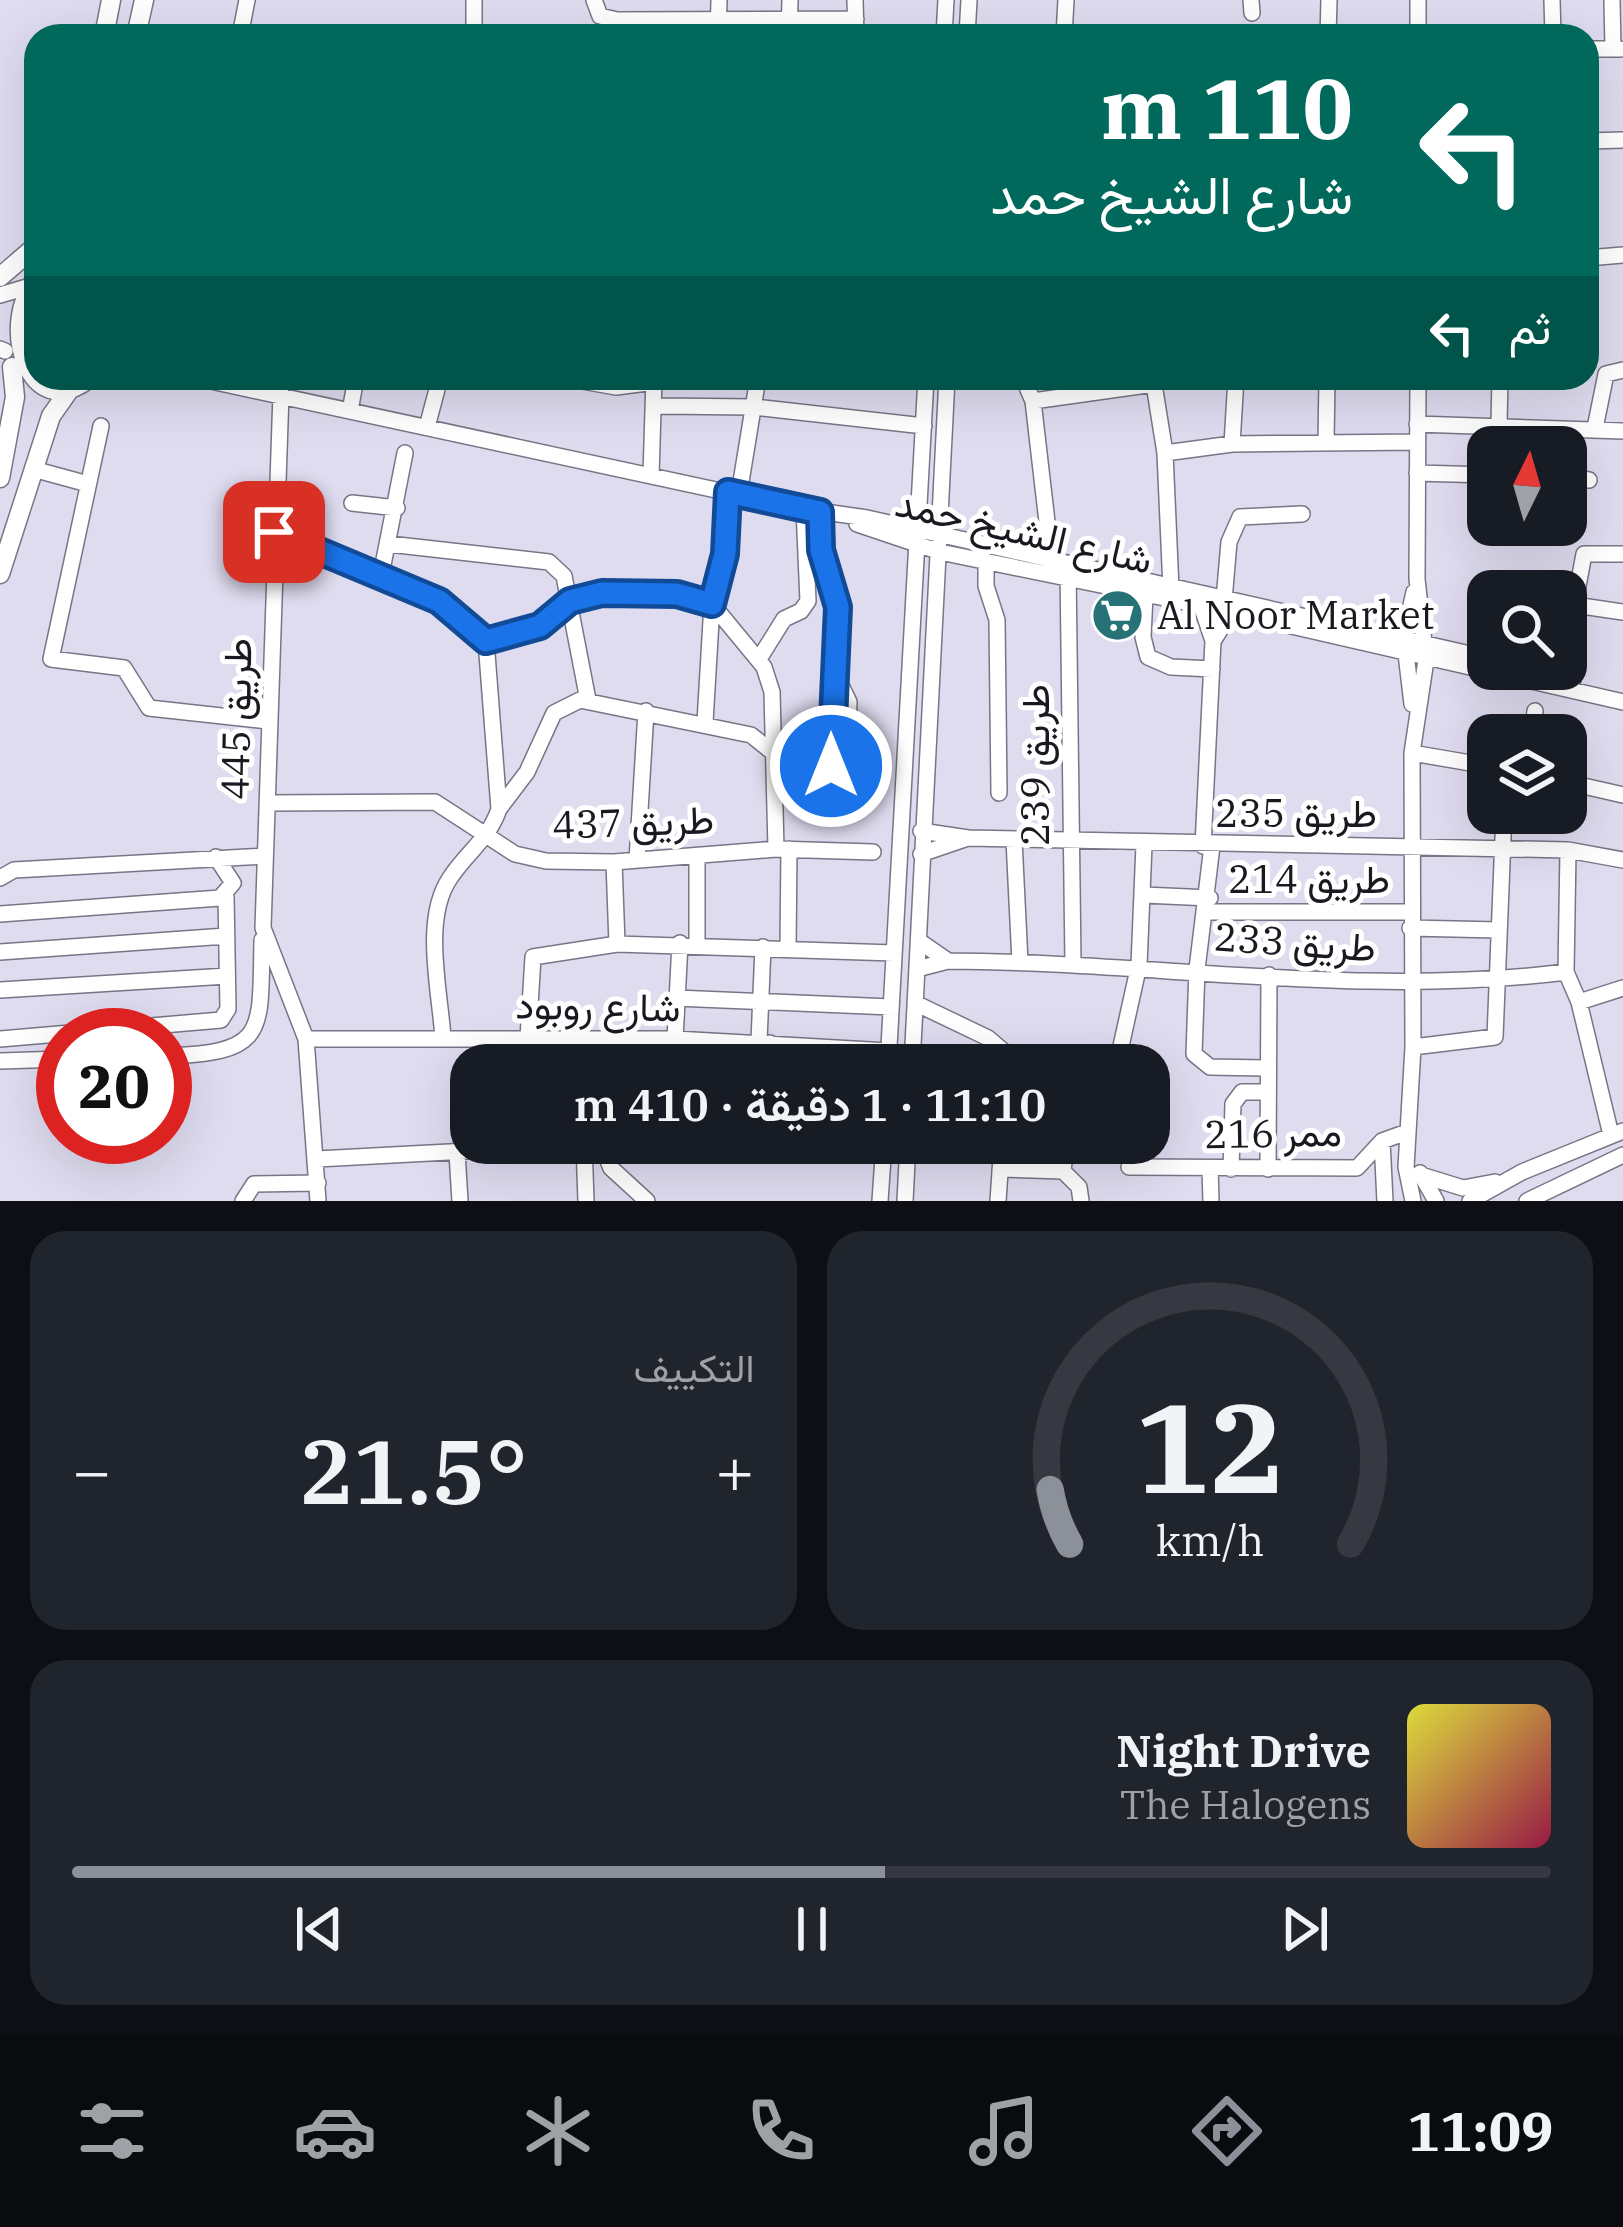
<!DOCTYPE html>
<html lang="ar">
<meta charset="utf-8">
<style>
body{margin:0;font-family:"IBM Plex Serif",Vazirmatn,serif;background:#20242c;color:#f1f3f6;direction:rtl;height:100vh;display:flex;flex-direction:column;font-size:45px;white-space:nowrap}
*{box-sizing:border-box;margin:0}
p{font-size:39px;color:#9ea1a6}
.icon{flex:none;width:66px;height:66px;fill:none;stroke:currentColor;stroke-width:2;stroke-linecap:round;stroke-linejoin:round}
.map{position:relative;height:1201px;overflow:hidden;direction:ltr}
.drawer{display:flex;flex-direction:column;gap:30px;padding:30px;background:#0d0f14;flex:1}
.drawer>*{flex:none}
.top-card{position:absolute;left:24px;top:24px;width:1575px;height:366px;border-radius:36px;box-shadow:0 12px 48px #0002;direction:rtl;background:#00695c;color:#fff;overflow:hidden}
.needle{width:78px;rotate:5deg}
.buttons{position:absolute;left:1467px;top:426px;display:grid;gap:24px}
.buttons a{display:grid;place-items:center;width:120px;height:120px;border-radius:24px;background:#171b24;box-shadow:0 12px 48px #0002;font-size:60px}
.speed{position:absolute;left:36px;top:1008px;display:flex;gap:24px;font-size:60px;font-weight:700;text-align:center}
.speed>*{display:grid;place-content:center;width:156px;height:156px;border-radius:50%;background:#171b24;box-shadow:0 12px 48px #0002;line-height:1}
.speed .limit{border:18px solid #d22;background:#fff;color:#111}
.pin{position:absolute;display:grid;place-items:center;width:102px;height:102px;color:#fff;margin:-51px;border-radius:24px;box-shadow:0 6px 18px #0006}
.me{position:absolute;width:132px;margin:-66px;rotate:0deg;stroke-linejoin:round;filter:drop-shadow(0 0 9px #0008)}
.turn{display:flex;align-items:center;gap:42px;height:252px;padding:0 48px;font-size:54px}
.turn .icon{width:156px;height:156px;stroke-width:2.5}
.turn b{display:block;font-size:84px;line-height:102px}
.then{display:flex;align-items:center;height:114px;padding:0 48px;background:#0003;gap:24px;font-size:45px}
.big{font-size:90px;font-weight:600;line-height:1.1}
.drawer .tile{flex:1;display:flex;flex-direction:column;justify-content:center;gap:18px;min-width:0;padding:0 42px;border-radius:36px;background:#20242c}
.drawer .dial{align-items:center;gap:0}
.dial svg{height:312px;overflow:visible;fill:none;stroke:#363941;stroke-width:7;stroke-linecap:round;text-anchor:middle}
.dial text{fill:#f1f3f6;stroke:none}
.song{display:flex;align-items:center;gap:36px}
.cover{width:144px;height:144px;border-radius:18px;background:linear-gradient(135deg,hsl(60 70% 55%),hsl(340 70% 35%))}
.played{height:12px;border-radius:6px;background:linear-gradient(90deg,#8c9099 55%,#363941 55%)}
.keys{display:flex;justify-content:space-around;direction:ltr}
.heat{display:flex;justify-content:space-between;align-items:center;font-size:66px;direction:ltr}
.drawer .tiles{flex:1;display:grid;gap:30px;grid-template-columns:1fr 1fr}
.tile:last-child{grid-column:span 2}
.trip{position:absolute;left:450px;top:1044px;width:720px;height:120px;border-radius:36px;background:#171b24;box-shadow:0 12px 48px #0002;font-weight:600;line-height:120px;text-align:center;direction:rtl}
.dock{display:flex;height:192px;justify-content:space-around;align-items:center;background:#090b0e;color:#9ea1a6}
.dock .icon{width:84px;height:84px}
.dock .selected{color:#8c9099}
.dock b{font-size:54px;color:#f1f3f6}
.map>svg:first-child{display:block}
</style>
<div class="map">
<svg width="1623" height="1201" viewBox="0 0 1623 1201">
<rect width="100%" height="100%" fill="#e0dcf0"/>
<g fill="none" stroke-linecap="round" stroke-linejoin="round">
<defs>
<path id="minor" d="M594,0l6,16 17,4 239,-1
M855,0l1,36
M1251,0l1,13
M1552,0l1,36
M1612,0l1,49
M240,36l7,-36
M474,36v-36
M718,36l1,-36
M789,36l1,-36
M944,36l2,-36
M967,36l2,-36
M1064,36l2,-36
M1328,36l1,-36
M1418,36v-36
M1587,49h33
M1587,141l36,-1
M1587,258l36,-3
M0,295l27,-8
M0,349l5,2
M197,378l607,131 63,9 621,140
M259,378l22,15
M565,378l51,9 39,-5
M1023,378l10,23 19,164
M1153,378l12,75 6,136
M281,393l-18,535 43,111 12,162
M1033,401l121,-17
M657,406l97,1 170,19
M350,411l6,-33
M1417,424l206,7
M1499,424l1,-46
M101,426l-50,233 73,9 25,40 119,13
M427,427l13,-49
M1595,428l11,-54 17,-4
M1326,443l1,-65
M1232,444l4,-66
M1165,453l67,-9 185,-2
M33,469l55,15
M1417,473l71,2
M651,475l3,-97
M1566,477l23,3
M739,494l19,-116
M352,503l45,5
M820,512l1,37 17,58 -5,62 16,33 -2,60 -8,9 -9,-10 7,-80
M857,524l83,28 249,51
M274,532l165,69 47,40
M389,544l160,18 15,14 24,124
M986,561v25l11,34 2,173
M1068,568l5,396
M381,575l24,-122
M1145,595l-2,42 5,20 23,10 41,2
M1224,600l5,-58 11,-25 62,-3
M1201,605l12,36 11,-17 17,-10
M1575,605l48,7
M1218,609l405,93
M486,641l54,-16 30,-24 33,-8 74,1 35,10 52,63 8,25 4,157
M1566,650l18,-96h39
M759,659l25,-40 17,-8 7,-10 -4,-92
M1529,669l44,11
M1412,704l-8,-67 10,-45
M705,722l7,-118 13,-50 3,-62
M1532,735l3,-24
M1412,753l76,13
M1566,782l57,13
M268,803l167,-1 80,52 31,7 68,1 162,-13 97,3
M499,809l28,-37 27,-59 26,-13 171,35 25,20
M968,838l600,12 55,10
M1014,840l6,122
M1203,846l10,-205
M1212,846l-15,123 -3,85 16,13 55,1
M1568,850l-2,122 13,30 32,133
M921,854l47,-16 -47,-7
M697,856v88
M637,860l9,-149
M0,878l14,-8 250,-14
M1144,895l66,3
M1208,912h202
M0,914l220,-16 13,-15 -17,-26
M1410,928l88,2
M617,944l277,9
M788,948l1,-99
M0,952l226,-16
M948,961c205,1 414,37 618,11
M917,969l31,-8 -29,-20
M0,990l227,-14
M676,998l215,9
M1579,1002l44,-14
M915,1003l73,35 20,17 67,9 31,-1 13,-8 20,-90 5,-120
M443,1038c-3,-47 -21,-119 7,-160 17,-26 39,-39 49,-69l-13,-168
M528,1038l5,-81 84,-13 -3,-82
M610,1038l1,27
M0,1039l221,-19 7,-11 -2,-113
M306,1039h369l214,12
M675,1039l5,-96
M759,1041l4,-94
M1413,1047l82,-10 9,-224
M165,1056c103,-3 95,-23 97,-116
M0,1061l63,-2
M691,1065l1,-25
M769,1065l1,-22
M888,1065l38,-687
M912,1065l35,-687
M1382,1141l3,60
M696,1143l164,8
M584,1144l2,57
M601,1144l10,24 36,33
M457,1153l3,48
M317,1159l301,-16
M1129,1167l228,1 25,-27 25,-9
M1210,1168l1,33
M1000,1169l63,2 16,16 2,14
M1231,1169l2,-65 9,-12h23
M1268,1169l1,-194
M1063,1171l3,-28
M1420,1173l16,28
M1421,1175l42,13 32,-6
M243,1201l11,-17 64,-1
M880,1201l4,-58
M905,1201l3,-58
M998,1201l4,-58
M1413,1201l-7,-34 7,-120 -1,-294 14,-93 -9,-81 1,-201
M1470,1201l52,-29 101,-41
M1527,1201l96,-46"/>
<path id="major" d="M104,36l7,-36
M136,36l8,-36
M0,277l36,-31
M36,283c-36,36 -9,144 54,95
M0,478l15,-81 -3,-30
M0,574l51,-158 19,-27"/>
</defs>
<use href="#minor" stroke="#787586" stroke-width="18"/>
<use href="#major" stroke="#787586" stroke-width="21"/>
<use href="#minor" stroke="#fff" stroke-width="15"/>
<use href="#major" stroke="#fff" stroke-width="18"/>
</g>
<g fill="none" stroke-linecap="round" stroke-linejoin="round">
<defs>
<path id="route" d="M274,532l165,69 47,40 54,-15 30,-25 32,-8 75,1 35,10 13,-50 3,-62 92,20 1,38 17,57 -7,159"/>
</defs>
<use href="#route" stroke="#114b97" stroke-width="30"/>
<use href="#route" stroke="#1a73e8" stroke-width="21"/>
</g>
<defs>
<symbol id="supermarket-disc" viewBox="-11 -11 22 22"><circle r="9.5" fill="#277277" stroke="#fff"/><path d="M-6-5.5h2.5l.6 2H6L4.5 2H-2.5L-4.4-4H-6ZM-1.5 3.2a1.3 1.3 0 1 0 .1 0ZM3 3.2a1.3 1.3 0 1 0 .1 0Z" fill="#fff"/></symbol>
</defs>
<g fill-rule="evenodd">
<use href="#supermarket-disc" x="1088" y="586" width="59" height="59"/>
</g>
<g text-anchor="middle" stroke-width="10" stroke-linejoin="round" paint-order="stroke">
<g font-size="39" fill="#1a191f" stroke="#fff">
<text transform="translate(1024 531) rotate(13)" y="14">شارع الشيخ حمد</text>
<text transform="translate(236 719) rotate(-89)" y="14">طريق 445</text>
<text transform="translate(1035 765) rotate(-90)" y="14">طريق 239</text>
<text x="1296" y="827">طريق 235</text>
<text transform="translate(633 822) rotate(-2)" y="14">طريق 437</text>
<text x="1309" y="893">طريق 214</text>
<text transform="translate(1295 942) rotate(4)" y="14">طريق 233</text>
<text transform="translate(598 1006) rotate(1)" y="14">شارع روبود</text>
<text transform="translate(1273 1133) rotate(-1)" y="14">ممر 216</text>
</g>
<g font-size="39" fill="#1a191f" stroke="#fff" text-anchor="start">
<text x="1157" y="629">Al Noor Market</text>
</g>
</g>
</svg>
<div class="buttons">
<a><svg class="needle" viewBox="-14 -14 28 28"><path d="M0-13l5 13h-10z" fill="#e53935"/><path d="M0 13l5-13h-10z" fill="#9ea1a6"/></svg></a>
<a><svg class="icon" aria-label="search" viewBox="0 0 24 24"><circle cx="10" cy="10" r="6"/><path d="M15 15l6 6"/></svg></a>
<a><svg class="icon" aria-label="layers" viewBox="0 0 24 24"><path d="M12 4l9 5-9 5-9-5zM3 14l9 5 9-5"/></svg></a>
</div>
<div class="speed"><div class="limit">20</div></div>
<div class="pin" style="left:274px;top:532px;background:#d93025"><svg class="icon" aria-label="arrive" viewBox="0 0 24 24"><path d="M6 21V4h12l-3 4 3 4H6"/></svg></div>
<svg class="me" style="left:831px;top:766px" viewBox="-20 -20 40 40"><circle r="17" fill="#1a73e8" stroke="#fff" stroke-width="3"/><path d="M0-11L8 9 0 5-8 9z" fill="#fff"/></svg>
<div class="trip">11:10 · 1 دقيقة · 410 m</div>
<div class="top-card">
<div class="turn"><svg class="icon" aria-label="left" viewBox="0 0 24 24"><path d="M17 20v-9H6M10 6l-5 5 5 5"/></svg><div><b>110 m</b>شارع الشيخ حمد</div></div>
<div class="then">ثم<svg class="icon" aria-label="left" viewBox="0 0 24 24"><path d="M17 20v-9H6M10 6l-5 5 5 5"/></svg></div>
</div>
</div>
<section class="drawer">
<div class="tiles">
<div class="tile dial"><svg viewBox="0 0 100 80">
<path d="M14 69A42 42 0 1 1 86 69"/>
<path d="M14 69A42 42 0 0 1 9 55" stroke="#8c9099"/>
<text x="50" y="56" font-size="32" font-weight="700">12</text>
<text x="50" y="72" font-size="11">km/h</text>
</svg></div>
<div class="tile"><p>التكييف</p>
<div class="heat"><a>−</a><b class="big">21.5°</b><a>+</a></div>
</div>
<div class="tile">
<div class="song"><i class="cover"></i><div><b>Night Drive</b><p>The Halogens</p></div></div>
<div class="played"></div>
<div class="keys"><svg class="icon" aria-label="previous" viewBox="0 0 24 24"><path d="M18 5L8 12l10 7zM5 5v14"/></svg><svg class="icon" aria-label="pause" viewBox="0 0 24 24"><path d="M8 5v14M16 5v14"/></svg><svg class="icon" aria-label="next" viewBox="0 0 24 24"><path d="M6 5l10 7-10 7zM19 5v14"/></svg></div>
</div>
</div>
</section>
<nav class="dock">
<b>11:09</b>
<svg class="icon selected" aria-label="directions" viewBox="0 0 24 24"><path d="M12 3l9 9-9 9-9-9zM9 14v-3h6M13 9l2 2-2 2"/></svg>
<svg class="icon" aria-label="music" viewBox="0 0 24 24"><path d="M9 18V5l10-2v13"/><circle cx="6" cy="18" r="3"/><circle cx="16" cy="16" r="3"/></svg>
<svg class="icon" aria-label="phone" viewBox="0 0 24 24"><path d="M5 4h4l2 5-3 2q2 4 5 5l2-3 5 2v4C11 20 4 13 5 4z"/></svg>
<svg class="icon" aria-label="climate" viewBox="0 0 24 24"><path d="M12 3v18M4 7l16 10M4 17L20 7"/></svg>
<svg class="icon" aria-label="car" viewBox="0 0 24 24"><path d="M5 17H2v-5l4-1 3-4h7l3 4 3 1v5h-3M9 17h6M6 11h13"/><circle cx="7" cy="17" r="2"/><circle cx="17" cy="17" r="2"/></svg>
<svg class="icon" aria-label="filters" viewBox="0 0 24 24"><path d="M4 7h16M4 17h16"/><circle cx="9" cy="7" r="2"/><circle cx="15" cy="17" r="2"/></svg>
</nav>
